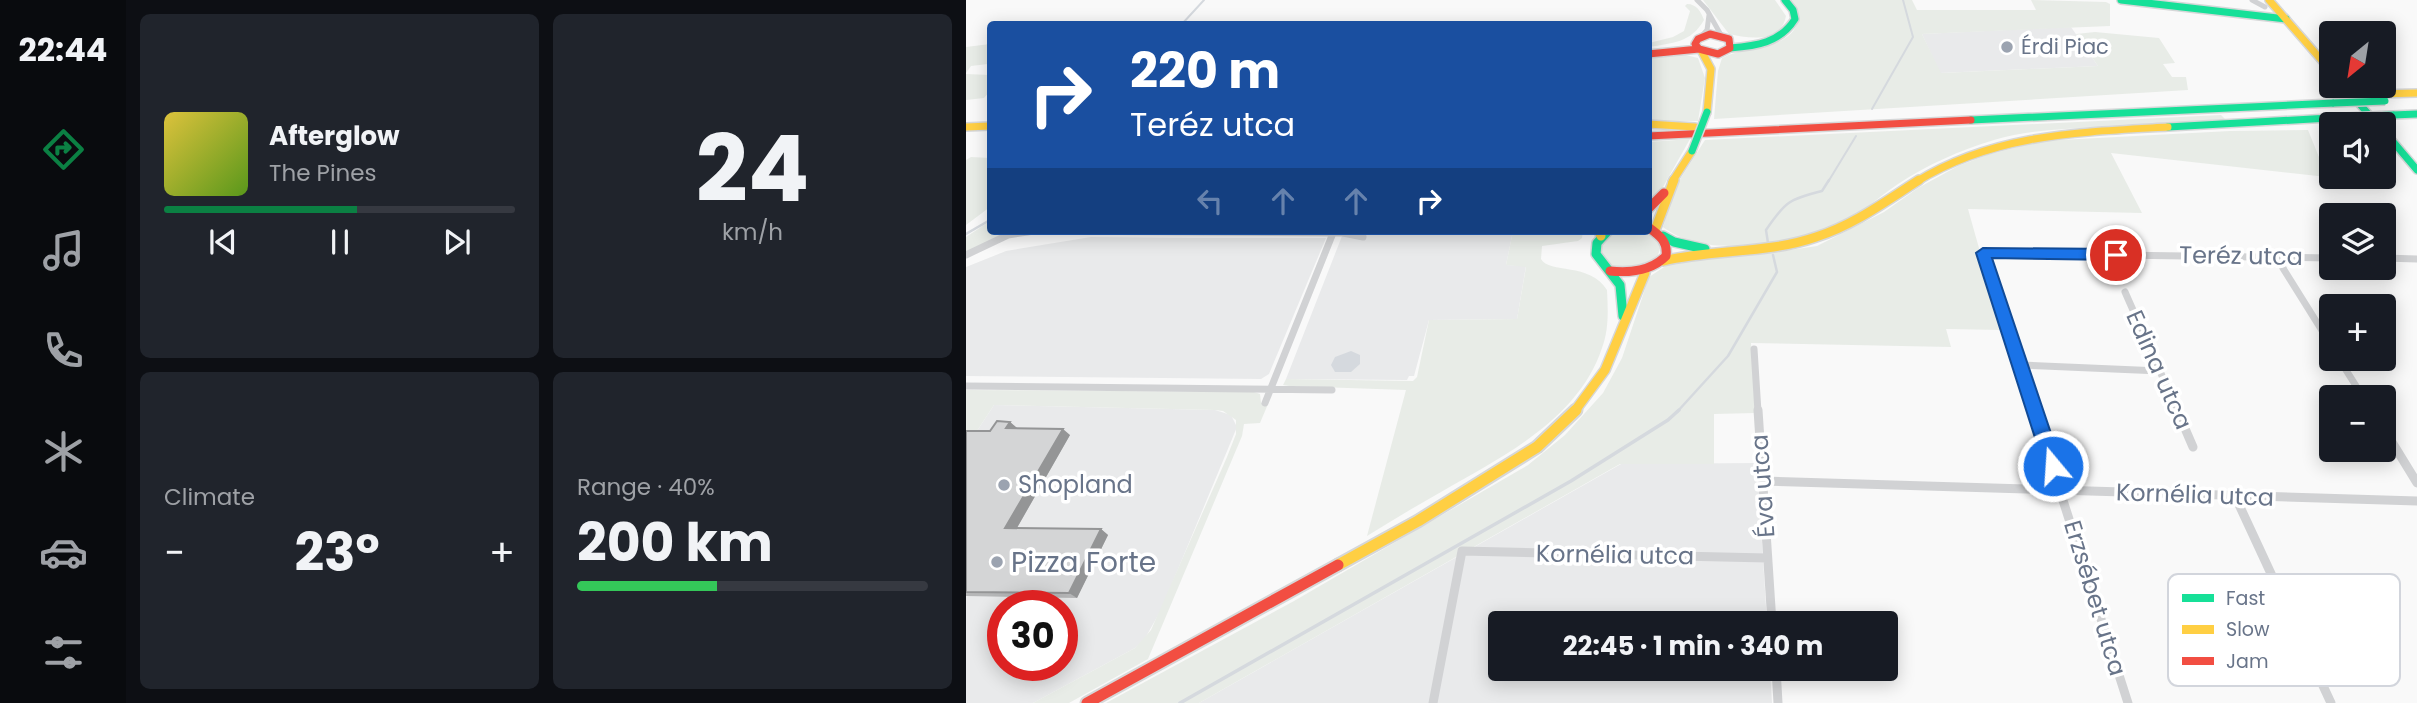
<!DOCTYPE html>
<meta charset="utf-8">
<style>
body{margin:0;font-family:Poppins,sans-serif;background:#20242c;color:#f1f3f6;height:100vh;display:flex;flex-direction:column;font-size:26px;white-space:nowrap}
*{box-sizing:border-box;margin:0}
p{font-size:23px;color:#9ea1a6}
.icon{flex:none;width:38px;height:38px;fill:none;stroke:currentColor;stroke-width:2;stroke-linecap:round;stroke-linejoin:round}
.map{position:relative;flex:1;overflow:hidden}
.drawer{display:flex;flex-direction:column;gap:14px;padding:14px;background:#0d0f14;width:840px}
.drawer>*{flex:none}
.guide{position:absolute;left:21px;top:21px;width:665px;height:214px;border-radius:7px;box-shadow:0 4px 18px #0003;background:#1a4fa0;color:#fff;overflow:hidden}
.needle{width:46px;rotate:210deg}
.controls{position:absolute;left:1353px;top:21px;display:grid;gap:14px}
.controls a{display:grid;place-items:center;width:77px;height:77px;border-radius:7px;background:#171b24;box-shadow:0 4px 18px #0003;font-size:35px}
.speed{position:absolute;left:21px;top:590px;display:flex;gap:14px;font-size:35px;font-weight:700;text-align:center}
.speed>*{display:grid;place-content:center;width:91px;height:91px;border-radius:50%;background:#171b24;box-shadow:0 4px 18px #0003;line-height:1}
.speed .limit{border:10px solid #d22;background:#fff;color:#111}
.pin{position:absolute;display:grid;place-items:center;width:60px;height:60px;color:#fff;margin:-30px;border:4px solid #fff;border-radius:50%;box-shadow:0 2px 7px #0007}
.me{position:absolute;width:77px;margin:-38px;rotate:342deg;stroke-linejoin:round;filter:drop-shadow(0 0 5px #0008)}
.turn{display:flex;align-items:center;gap:24px;height:147px;padding:0 28px;font-size:32px}
.turn .icon{width:91px;height:91px;stroke-width:2.5}
.turn b{display:block;font-size:49px;line-height:60px}
.lanes{display:flex;align-items:center;height:66px;padding:0 28px;background:#0003;justify-content:center;gap:35px;direction:ltr}
.lanes .off{opacity:.35}
.big{font-size:52px;font-weight:700;line-height:1.1}
.drawer .widget{flex:1;display:flex;flex-direction:column;justify-content:center;gap:10px;min-width:0;padding:0 24px;border-radius:10px;background:#20242c}
.drawer .dial{align-items:center;gap:0}
.dial b{font-size:91px;line-height:1}
.song{display:flex;align-items:center;gap:21px}
.cover{width:84px;height:84px;border-radius:10px;background:linear-gradient(135deg,hsl(50 70% 55%),hsl(90 70% 35%))}
.played{height:7px;border-radius:4px;background:linear-gradient(90deg,#0b8043 55%,#363941 55%)}
.keys{display:flex;justify-content:space-around;direction:ltr}
.heat{display:flex;justify-content:space-between;align-items:center;font-size:38px;direction:ltr}
.charge{height:10px;border-radius:5px;background:linear-gradient(90deg,#34c759 40%,#363941 0)}
.drawer .tiles{flex:1;display:grid;gap:14px;grid-template-columns:repeat(2,1fr)}
.trip{position:absolute;left:522px;top:611px;width:410px;height:70px;border-radius:7px;background:#171b24;box-shadow:0 4px 18px #0003;font-weight:700;line-height:70px;text-align:center}
main{display:flex;flex:1;min-height:0}
.menu{display:flex;flex-direction:column;width:126px;justify-content:space-around;align-items:center;background:#090b0e;color:#9ea1a6}
.menu .icon{width:49px;height:49px}
.menu .current{color:#0b8043}
.menu b{font-size:32px;color:#f1f3f6}
.map>svg:first-child{display:block}
</style>
<main>
<nav class="menu">
<b>22:44</b>
<svg class="icon current" aria-label="directions" viewBox="0 0 24 24"><path d="M12 3l9 9-9 9-9-9zM9 14v-3h6M13 9l2 2-2 2"/></svg>
<svg class="icon" aria-label="music" viewBox="0 0 24 24"><path d="M9 18V5l10-2v13"/><circle cx="6" cy="18" r="3"/><circle cx="16" cy="16" r="3"/></svg>
<svg class="icon" aria-label="phone" viewBox="0 0 24 24"><path d="M5 4h4l2 5-3 2q2 4 5 5l2-3 5 2v4C11 20 4 13 5 4z"/></svg>
<svg class="icon" aria-label="climate" viewBox="0 0 24 24"><path d="M12 3v18M4 7l16 10M4 17L20 7"/></svg>
<svg class="icon" aria-label="car" viewBox="0 0 24 24"><path d="M5 17H2v-5l4-1 3-4h7l3 4 3 1v5h-3M9 17h6M6 11h13"/><circle cx="7" cy="17" r="2"/><circle cx="17" cy="17" r="2"/></svg>
<svg class="icon" aria-label="filters" viewBox="0 0 24 24"><path d="M4 7h16M4 17h16"/><circle cx="9" cy="7" r="2"/><circle cx="15" cy="17" r="2"/></svg>
</nav>
<section class="drawer">
<div class="tiles">
<div class="widget">
<div class="song"><i class="cover"></i><div><b>Afterglow</b><p>The Pines</p></div></div>
<div class="played"></div>
<div class="keys"><svg class="icon" aria-label="previous" viewBox="0 0 24 24"><path d="M18 5L8 12l10 7zM5 5v14"/></svg><svg class="icon" aria-label="pause" viewBox="0 0 24 24"><path d="M8 5v14M16 5v14"/></svg><svg class="icon" aria-label="next" viewBox="0 0 24 24"><path d="M6 5l10 7-10 7zM19 5v14"/></svg></div>
</div>
<div class="widget dial"><b>24</b><p>km/h</p></div>
<div class="widget"><p>Climate</p>
<div class="heat"><a>−</a><b class="big">23°</b><a>+</a></div>
</div>
<div class="widget"><p>Range · 40%</p><b class="big">200 km</b><div class="charge"></div></div>
</div>
</section>
<div class="map">
<svg width="1451" height="703" viewBox="0 0 1451 703">
<rect width="100%" height="100%" fill="#f9f9f9"/>
<path fill="#e9eaeb" fill-rule="evenodd" d="M1105,27l27,39 -158,7 -18,-39z
M378,231h169l-7,34 20,1 -9,53 -88,1 -15,56h-5l-2,4 -121,-1z
M125,237l100,1h135l-57,136 -8,5 -295,-3v-109l40,-16z
M28,405l221,5 16,5 6,12 -76,183 -17,30 -9,8 -102,55h-67v-266h7zM37,606h59v59h-59z
M791,463l10,160h-267v45l270,1 2,34h-573l422,-239z"/>
<path fill="#e8ece7" d="M737,0h72l11,16c-5,27 -36,23 -57,18z
M824,0h122l5,10h119l-5,-10 75,2 4,2v22l-188,8 19,39 157,-7 -22,-32 19,-2 64,6 16,25 -12,1 9,13h14l2,13 -474,29 4,-48 4,-13c25,-14 68,-6 77,-39z
M721,4c10,0 14,8 17,16 -13,23 -32,23 -55,27v-4l24,-6 11,-6 6,-20 -5,-5z
M24,44l-2,20 -17,2 -5,7v-26z
M716,54l16,4 7,20 -7,43h-49v-62z
M0,74l24,1v16l-6,7 -18,2z
M1255,115l4,4c-42,3 -84,6 -127,8 -35,2 -70,3 -104,13 -34,10 -67,25 -96,44 -22,15 -42,34 -67,44 -46,17 -127,31 -168,-1l14,-43 28,-44z
M1342,130l19,47 -216,-24 31,60 -174,-4 34,121 -56,-1 5,18 -200,-4 4,70 -41,1v50h-94l-421,239h-93l188,-102 234,-136 37,-30 38,-42 19,-35 27,-81 18,-12 23,-5 73,-6 54,-8 67,-34 34,-24 40,-22 29,-11 54,-14 189,-10z
M724,139l-27,48 -14,15v-60z
M5,157l19,1v49l-24,18v-65z
M24,221v10h25l-49,23v-17z
M547,231h70l-1,7 -4,3 -36,5 -1,13c8,15 49,3 66,31 1,20 2,39 -5,58 -24,72 -100,109 -161,144 -25,14 -50,29 -74,44l39,-146 -117,-4 -6,-1 3,-6 127,2 4,-4 12,-57 88,-1 9,-52 -20,-2z
M650,231h30l14,13c2,31 -55,35 -59,5l2,-7z
M0,390l288,2 6,2 1,9 7,1 -8,19 -16,1 -2,12 -94,223 -79,44h-36l102,-55 16,-18 76,-173 9,-23v-14l-13,-9 -8,-1 -221,-5 -21,32h-7z"/>
<path fill="#d5d9de" d="M385,351l9,4v9l-9,8h-16l-4,-7 4,-8z"/>
<g fill="none" stroke-linecap="round" stroke-linejoin="round">
<path stroke="#d5d9de" stroke-width="2" d="M216,24l22,-24
M906,109l41,-72 -10,-37
M862,182l28,-46"/>
<path stroke="#d5d9de" stroke-width="2.5" d="M0,234l24,-14
M802,243l-2,-13c19,-28 23,-31 56,-39l7,-11
M711,412l51,-56 49,-84 -4,-17"/>
<path stroke="#d5d9de" stroke-width="3.5" d="M214,703l391,-222 97,-61 11,-10"/>
<defs>
<path id="fast-far1" d="M1155,0l165,19
M764,48c26,-2 50,-5 65,-29l-2,-9 -8,-10
M1378,86l33,38
M1427,115l24,-1
M1005,120l363,-17
M1202,127l179,-10
M1418,131l33,39"/>
<path id="fast" d="M642,231l-11,12 -1,11 24,31 3,31
M697,236l11,6 31,7"/>
<path id="slow-far2" d="M1303,0l62,71
M736,52l9,17 -4,43
M1412,94l39,-1
M682,124l47,3
M0,127l24,-1
M706,182l20,-31
M950,182c77,-48 164,-50 252,-55"/>
<path id="slow-far1" d="M689,230l19,-50
M633,231l2,5
M697,261c50,-12 104,-7 153,-24 38,-12 70,-36 103,-57
M608,412l31,-42 40,-97"/>
<path id="slow" d="M372,565l80,-44 119,-74 39,-37"/>
<path id="jam-far2" d="M744,34l19,5 1,9 -12,6 -19,-5 -4,-5 3,-5z
M682,54l51,-5
M682,136l323,-16"/>
<path id="jam-far1" d="M682,209l16,-16
M644,271c21,2 41,0 56,-15 2,-15 -7,-21 -18,-29"/>
<path id="jam" d="M121,703l251,-138"/>
</defs>
<use href="#fast-far1" stroke="#d6d7d8" stroke-width="10"/>
<use href="#fast" stroke="#d6d7d8" stroke-width="12"/>
<use href="#slow-far2" stroke="#d6d7d8" stroke-width="10"/>
<use href="#slow-far1" stroke="#d6d7d8" stroke-width="12"/>
<use href="#slow" stroke="#d6d7d8" stroke-width="15"/>
<use href="#jam-far2" stroke="#d6d7d8" stroke-width="10"/>
<use href="#jam-far1" stroke="#d6d7d8" stroke-width="12"/>
<use href="#jam" stroke="#d6d7d8" stroke-width="15"/>
<path stroke="#d1d2d4" stroke-width="5" d="M731,0l10,10 14,25
M1286,0l13,7
M735,37l6,-7 2,-15"/>
<path stroke="#d1d2d4" stroke-width="7" d="M0,255l42,-20 26,-4 309,2 20,4
M1310,257l55,88
M1418,258l33,1
M1159,292l53,120
M788,349l4,63
M1373,359l24,38
M1055,365l139,6
M0,386l366,4
M299,403l68,-170
M1068,412l-51,-159 348,5"/>
<path stroke="#d1d2d4" stroke-width="9" d="M792,410l14,213
M1068,410l94,293
M1211,410l16,37
M1418,429l33,54
M797,481l654,20
M1269,496l96,207
M810,668l2,35
M467,703l29,-152 305,7"/>
<use href="#fast-far1" stroke="#16e098" stroke-width="7"/>
<use href="#fast" stroke="#16e098" stroke-width="9"/>
<use href="#slow-far2" stroke="#ffcf43" stroke-width="7"/>
<use href="#slow-far1" stroke="#ffcf43" stroke-width="9"/>
<use href="#slow" stroke="#ffcf43" stroke-width="11"/>
<use href="#jam-far2" stroke="#f24e42" stroke-width="7"/>
<use href="#jam-far1" stroke="#f24e42" stroke-width="9"/>
<use href="#jam" stroke="#f24e42" stroke-width="11"/>
<defs>
<path id="fast-bridge" d="M1368,103l51,-2
M1381,117l46,-2
M726,151l15,-39"/>
</defs>
<use href="#fast-bridge" stroke="#d6d7d8" stroke-width="10" stroke-linecap="butt"/>
<use href="#fast-bridge" stroke="#16e098" stroke-width="7"/>
</g>
<path fill="#b6b7b8" d="M44,422l7,6 53,7 -53,93 84,1 7,6 -31,63 -111,-2v-165h24z"/>
<path fill="#949596" d="M44,422l7,6h-11z
M97,429l7,6 -56,98 -9,-5z
M135,529l7,6 -31,63 -8,-5z"/>
<path fill="#d4d5d6" stroke="#949596" stroke-width="2" d="M31,421l13,1 -4,6 57,1 -58,99 96,1 -32,64 -103,-1v-161h24z"/>
<path fill="#1a73e8" stroke="#114b97" stroke-width="2" d="M1017,248l133,1 7,6 -7,5 -124,-2 70,208 -2,6 -7,2 -6,-2 -3,-6 -68,-213z"/>
<g fill="#9ba3b0" stroke="#fff" stroke-width="2.5">
<circle cx="1041" cy="47" r="7"/>
<circle cx="38" cy="485" r="7"/>
<circle cx="31" cy="562" r="7"/>
</g>
<g text-anchor="middle" stroke-width="7" stroke-linejoin="round" paint-order="stroke">
<g font-size="21" fill="#687489" stroke="#fff" text-anchor="start">
<text x="1055" y="54">Érdi Piac</text>
</g>
<g font-size="24" fill="#687489" stroke="#fff">
<text transform="translate(1275 256) rotate(1)" y="8">Teréz utca</text>
<text transform="translate(1193 370) rotate(66)" y="8">Edina utca</text>
<text transform="translate(797 486) rotate(-94)" y="8">Éva utca</text>
<text transform="translate(1229 495) rotate(2)" y="8">Kornélia utca</text>
<text transform="translate(649 555) rotate(1)" y="8">Kornélia utca</text>
<text transform="translate(1129 598) rotate(73)" y="8">Erzsébet utca</text>
</g>
<g font-size="24" fill="#687489" stroke="#fff" text-anchor="start">
<text x="52" y="493">Shopland</text>
</g>
<g font-size="28" fill="#687489" stroke="#fff" text-anchor="start">
<text x="45" y="572">Pizza Forte</text>
</g>
</g>
<rect x="1202" y="574" width="232" height="112" rx="10" fill="#fff" stroke="#d2d5dc" stroke-width="2"/>
<rect x="1216" y="594" width="32" height="8" fill="#16e098"/>
<rect x="1216" y="625" width="32" height="9" fill="#ffcf43"/>
<rect x="1216" y="657" width="32" height="8" fill="#f24e42"/>
<g font-size="19" fill="#687489">
<text x="1260" y="605">Fast</text>
<text x="1260" y="636">Slow</text>
<text x="1260" y="668">Jam</text>
</g>
</svg>
<div class="controls">
<a><svg class="needle" viewBox="-14 -14 28 28"><path d="M0-13l5 13h-10z" fill="#e53935"/><path d="M0 13l5-13h-10z" fill="#9ea1a6"/></svg></a>
<a><svg class="icon" aria-label="sound" viewBox="0 0 24 24"><path d="M4 9h4l5-4v14l-5-4H4zM17 9q2 3 0 6"/></svg></a>
<a><svg class="icon" aria-label="layers" viewBox="0 0 24 24"><path d="M12 4l9 5-9 5-9-5zM3 14l9 5 9-5"/></svg></a>
<a>+</a>
<a>−</a>
</div>
<div class="speed"><div class="limit">30</div></div>
<div class="pin" style="left:1150px;top:255px;background:#d93025"><svg class="icon" aria-label="arrive" viewBox="0 0 24 24"><path d="M6 21V4h12l-3 4 3 4H6"/></svg></div>
<svg class="me" style="left:1087px;top:466px" viewBox="-20 -20 40 40"><circle r="17" fill="#1a73e8" stroke="#fff" stroke-width="3"/><path d="M0-11L8 9 0 5-8 9z" fill="#fff"/></svg>
<div class="trip">22:45 · 1 min · 340 m</div>
<div class="guide">
<div class="turn"><svg class="icon" aria-label="right" viewBox="0 0 24 24"><path d="M7 20v-9h11M14 6l5 5-5 5"/></svg><div><b>220 m</b>Teréz utca</div></div>
<div class="lanes"><svg class="icon off" aria-label="left" viewBox="0 0 24 24"><path d="M17 20v-9H6M10 6l-5 5 5 5"/></svg><svg class="icon off" aria-label="ahead" viewBox="0 0 24 24"><path d="M12 20V5M6 11l6-6 6 6"/></svg><svg class="icon off" aria-label="ahead" viewBox="0 0 24 24"><path d="M12 20V5M6 11l6-6 6 6"/></svg><svg class="icon" aria-label="right" viewBox="0 0 24 24"><path d="M7 20v-9h11M14 6l5 5-5 5"/></svg></div>
</div>
</div>
</main>
